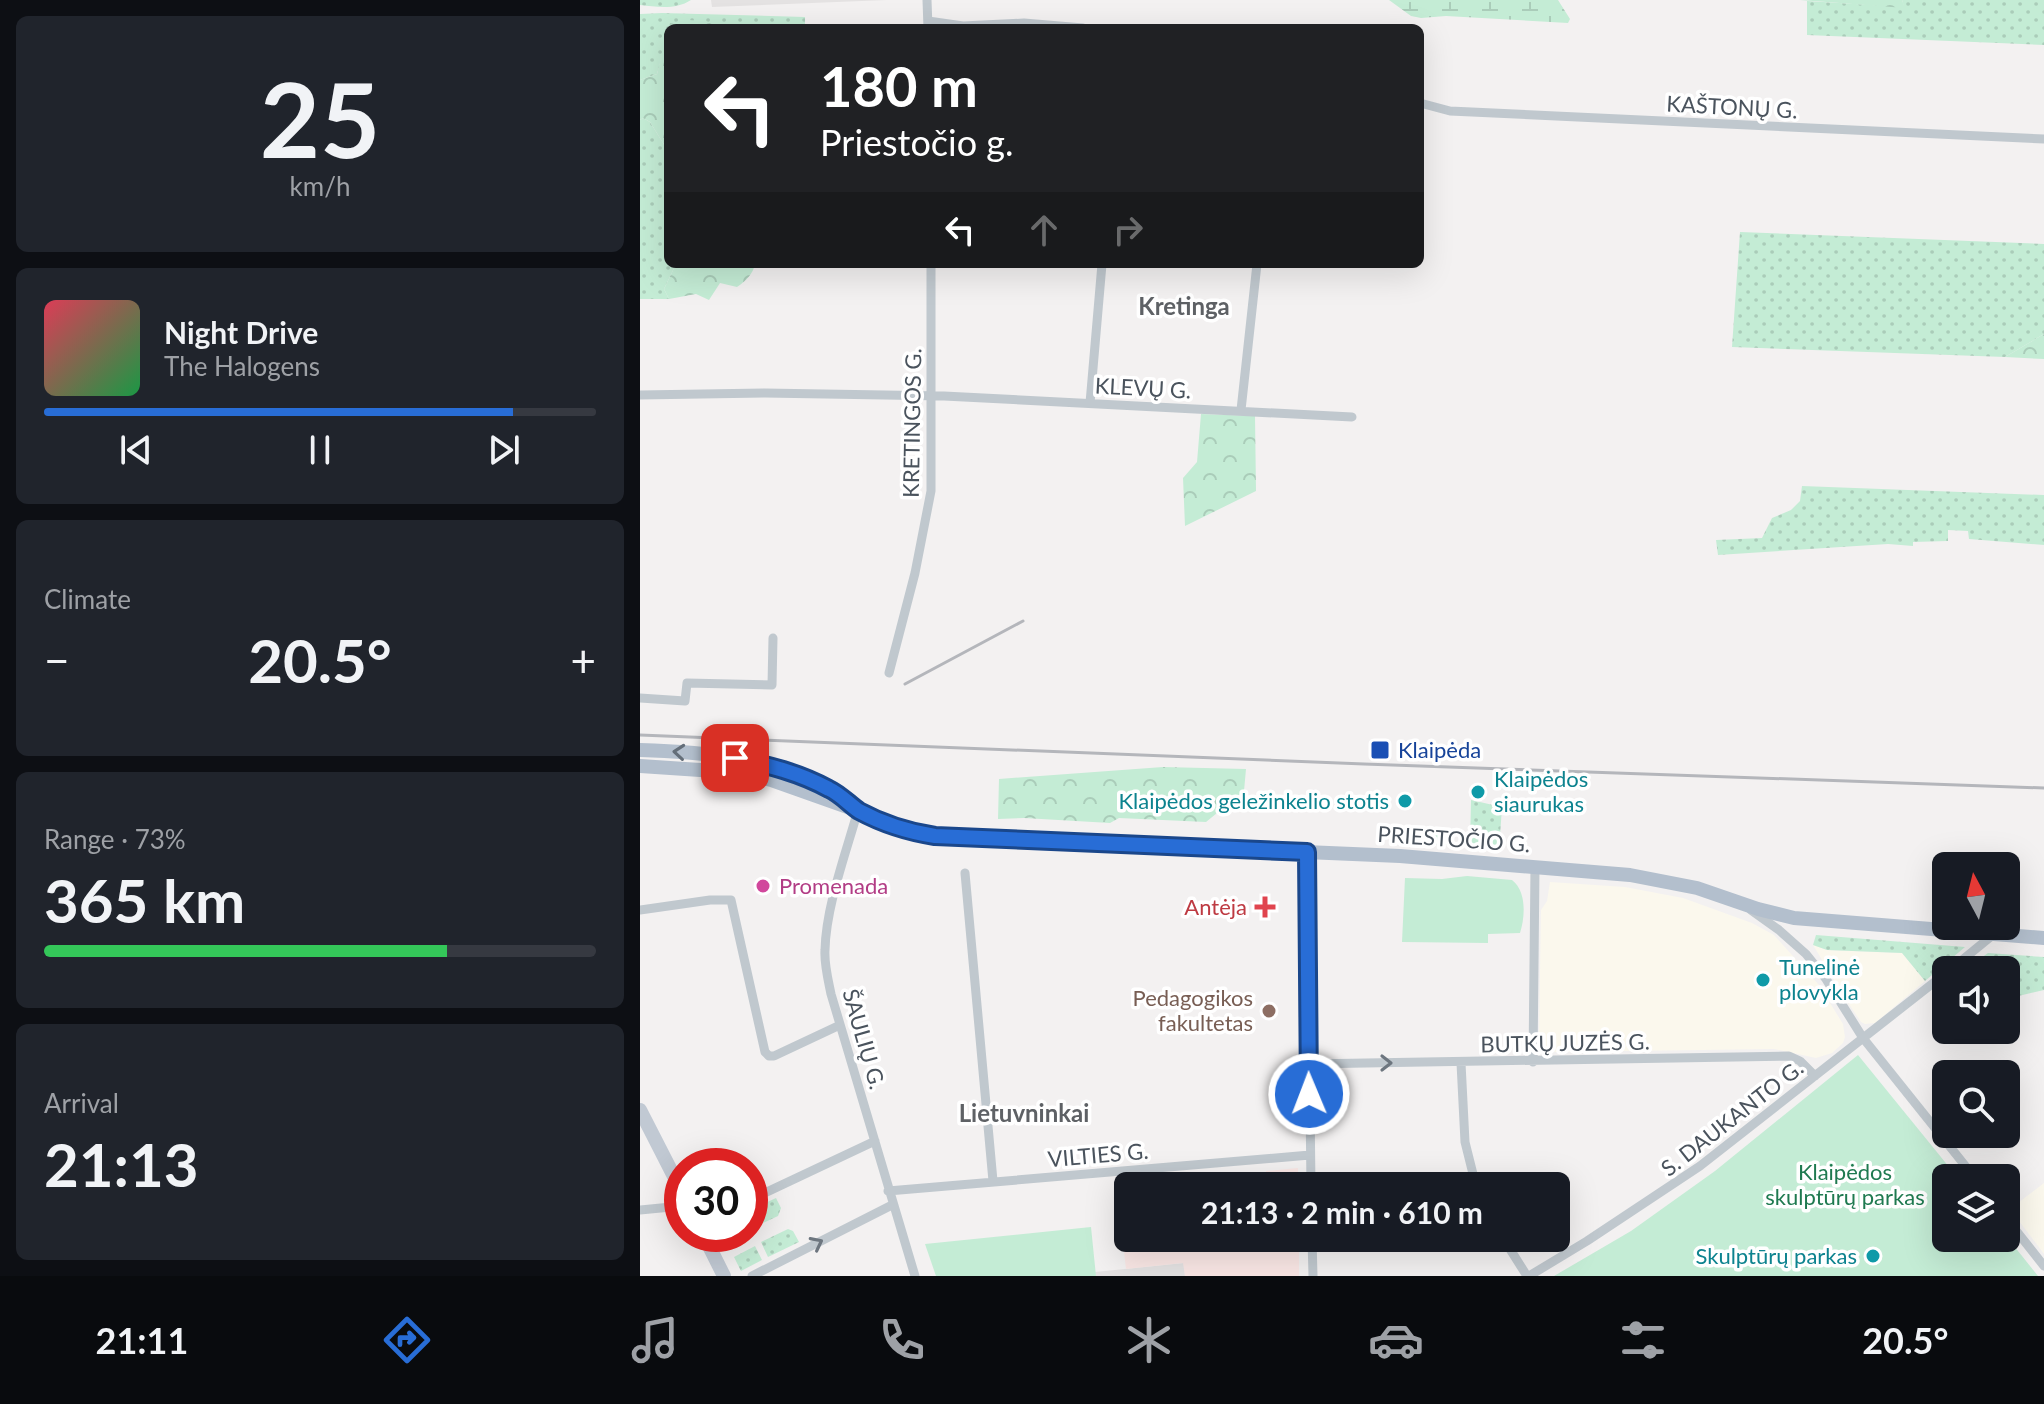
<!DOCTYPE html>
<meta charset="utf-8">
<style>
body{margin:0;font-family:Lato,sans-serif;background:#20242c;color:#f1f3f6;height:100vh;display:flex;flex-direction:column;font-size:30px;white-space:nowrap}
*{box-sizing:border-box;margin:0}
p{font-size:26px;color:#9ea1a6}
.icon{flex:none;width:44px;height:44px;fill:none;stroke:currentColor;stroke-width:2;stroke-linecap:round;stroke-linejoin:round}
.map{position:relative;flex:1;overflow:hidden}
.sheet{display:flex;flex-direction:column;gap:16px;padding:16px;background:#0d0f14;width:640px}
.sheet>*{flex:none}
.banner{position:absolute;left:24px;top:24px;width:760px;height:244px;border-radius:12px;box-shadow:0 8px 32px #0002;background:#202124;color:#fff;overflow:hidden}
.needle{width:52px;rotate:353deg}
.controls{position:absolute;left:1292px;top:852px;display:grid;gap:16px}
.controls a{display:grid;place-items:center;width:88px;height:88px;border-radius:12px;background:#171b24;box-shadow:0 8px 32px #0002;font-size:40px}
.speed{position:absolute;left:24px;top:1148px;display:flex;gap:16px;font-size:40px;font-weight:700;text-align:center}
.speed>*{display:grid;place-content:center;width:104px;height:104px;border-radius:50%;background:#171b24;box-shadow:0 8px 32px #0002;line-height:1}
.speed .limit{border:12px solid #d22;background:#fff;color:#111}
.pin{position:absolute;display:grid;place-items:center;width:68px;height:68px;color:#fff;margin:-34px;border-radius:16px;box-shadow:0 4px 12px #0006}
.me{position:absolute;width:88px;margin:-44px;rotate:359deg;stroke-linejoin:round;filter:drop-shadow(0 0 6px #0008)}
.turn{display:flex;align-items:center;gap:28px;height:168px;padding:0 24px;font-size:36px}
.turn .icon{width:104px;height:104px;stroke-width:2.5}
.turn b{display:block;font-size:56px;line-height:68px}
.lanes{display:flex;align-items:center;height:76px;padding:0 24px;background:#0003;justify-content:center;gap:40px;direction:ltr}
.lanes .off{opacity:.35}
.big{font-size:60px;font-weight:700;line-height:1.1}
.sheet .widget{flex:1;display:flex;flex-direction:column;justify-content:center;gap:12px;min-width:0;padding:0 28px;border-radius:12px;background:#20242c}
.sheet .dial{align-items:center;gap:0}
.dial b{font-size:104px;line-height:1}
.song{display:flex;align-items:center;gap:24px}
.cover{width:96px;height:96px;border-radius:12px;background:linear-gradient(135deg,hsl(350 70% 55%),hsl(140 70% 35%))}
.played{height:8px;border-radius:4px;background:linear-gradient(90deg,#286dd6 85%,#363941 85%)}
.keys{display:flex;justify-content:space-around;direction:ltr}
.heat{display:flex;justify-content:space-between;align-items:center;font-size:44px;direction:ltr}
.charge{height:12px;border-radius:6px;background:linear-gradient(90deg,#34c759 73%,#363941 0)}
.trip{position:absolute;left:474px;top:1172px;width:456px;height:80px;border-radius:12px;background:#171b24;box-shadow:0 8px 32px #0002;font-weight:700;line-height:80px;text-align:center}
.menu{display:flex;height:128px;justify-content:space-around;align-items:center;background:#090b0e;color:#9ea1a6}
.menu .icon{width:56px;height:56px}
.menu .current{color:#286dd6}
.menu b{font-size:36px;color:#f1f3f6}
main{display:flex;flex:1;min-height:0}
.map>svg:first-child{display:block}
</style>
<main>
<section class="sheet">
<div class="widget dial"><b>25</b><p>km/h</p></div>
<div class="widget">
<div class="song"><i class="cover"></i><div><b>Night Drive</b><p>The Halogens</p></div></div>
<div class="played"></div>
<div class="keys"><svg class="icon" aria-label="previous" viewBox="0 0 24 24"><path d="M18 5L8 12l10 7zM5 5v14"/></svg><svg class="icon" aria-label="pause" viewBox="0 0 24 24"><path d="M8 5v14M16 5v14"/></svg><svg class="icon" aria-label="next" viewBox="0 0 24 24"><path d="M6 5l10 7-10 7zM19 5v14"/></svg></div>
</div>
<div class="widget"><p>Climate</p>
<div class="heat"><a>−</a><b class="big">20.5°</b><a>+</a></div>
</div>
<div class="widget"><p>Range · 73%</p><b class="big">365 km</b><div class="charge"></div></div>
<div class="widget"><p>Arrival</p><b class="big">21:13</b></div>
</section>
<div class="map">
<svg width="1404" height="1276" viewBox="0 0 1404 1276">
<defs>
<pattern id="grass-dots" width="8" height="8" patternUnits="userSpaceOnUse" patternTransform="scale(2)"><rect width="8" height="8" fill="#c4ecd5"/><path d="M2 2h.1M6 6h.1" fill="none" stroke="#aaccb9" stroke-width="1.8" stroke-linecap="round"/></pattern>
<pattern id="forest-crowns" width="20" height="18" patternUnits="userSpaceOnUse" patternTransform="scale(2)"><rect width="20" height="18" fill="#c4ecd5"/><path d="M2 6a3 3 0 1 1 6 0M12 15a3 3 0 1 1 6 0" fill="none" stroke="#aaccb9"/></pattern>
<pattern id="wetland-marsh" width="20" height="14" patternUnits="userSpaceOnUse" patternTransform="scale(2)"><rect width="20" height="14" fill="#c4ecd5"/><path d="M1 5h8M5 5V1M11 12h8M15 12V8" fill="none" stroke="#aaccb9"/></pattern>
</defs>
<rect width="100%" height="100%" fill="#f3f1f1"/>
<path fill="#fbf8ed" d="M910,882l75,5 58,11 69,25 22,12 45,50 24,39 2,13 -2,6 -11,10 -16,5 -42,-9 -219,3 -9,-3 -7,-12 2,-127 6,-9z
M1173,945l14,5 75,3 23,28 -50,42 -10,1 -4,-2 -14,-21z
M1404,1183v71l-34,-45z"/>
<path fill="#e4e2e2" d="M71,0h176l-175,7z
M544,1263l1,13h-89l-1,-4z"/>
<path fill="#fae7e5" d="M658,1168v18h-82l50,-5v-10z
M498,1238h161v38h-114l-2,-13 -57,6 -3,-26z"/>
<path fill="url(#grass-dots)" d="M0,0h51c-15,10 -34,7 -51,5z
M1262,0h142v45l-237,-10v-34l97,6z
M22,13l143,4v11h-86l-2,-3 -46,-2 -14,51 -17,6v-66z
M3,118l7,4 18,29v113h8l-12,25 5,10h-29v-179z
M1100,232l304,12v90l-39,23 -273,-10z
M1162,486l242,9v50l-75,-6 -1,-8 -20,-1v11l-35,1v4l-25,-2 -170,11 -2,-15 46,-2 10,-20 19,-8 9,-9z
M831,800l31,7 -3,43 -29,-2z
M768,832l40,2 -1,11 -34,-2 -5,-4z
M1176,935l149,12 -40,34 -23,-28 -75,-3 -14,-5z
M1348,953l56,4v33l-38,9v-29h-42z
M136,1198l5,10 -3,8 -26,12 -2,-18z
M148,1229l5,2 6,11 -31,15 -7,-15z
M115,1246l7,14 -21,11 -7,-14z"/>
<path fill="url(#forest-crowns)" d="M1160,0h102l3,8z
M47,20l19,1 13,7h-50l1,-5z
M28,29v122l-18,-29 -7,-4 -3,2v-40l17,-6z
M36,264h79c-2,10 -9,17 -18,23l-17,-4 -11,17 -13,-6 -27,5 -5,-10z
M1404,334v25l-39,-2z
M561,414l54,2 1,75 -71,35 -2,-48 14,-16z
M523,767l83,2 -2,22 -38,31 -87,-4 -9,5 -86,-5 -26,1 1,-40z"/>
<path fill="url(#wetland-marsh)" d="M749,0h169l12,19 -2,4 -122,-7 -25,2 -10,-2z"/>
<path fill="#c4ecd5" d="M827,876l45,4c15,11 13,38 8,53l-32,1v9l-86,-1 3,-64 37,1z
M1218,1055l100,123h-12v60l60,-2 32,40h-484l77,-45 84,-60z
M451,1227l5,49h-160l-11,-32z"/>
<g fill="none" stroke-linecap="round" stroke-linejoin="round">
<path stroke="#c0c8ce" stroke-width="9" d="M287,0l1,28
M288,21l35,5 61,-3 59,5
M780,103l30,8 594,28
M0,395l125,-2 179,3 408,21
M450,403l12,-139
M601,410l16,-146
M249,673l26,-100 16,-82v-227
M0,698l45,3 2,-18 85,2 1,-47
M218,810c-12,43 -32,96 -33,140 -1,14 3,29 6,44l84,282
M667,852l4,334
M325,873l28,308
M0,910l70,-10h21l34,152 4,4h5l66,-31
M1111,910l28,20 27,24 20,25 37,59 112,140
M1310,970l44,-36
M893,1062l2,-195
M821,1063l4,79 11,44
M668,1064l481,-8 11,5 15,15
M248,1191l422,-36
M110,1200l125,-59
M0,1210l31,-3 11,-5
M1366,1218l38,48
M672,1238l1,38
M863,1238l24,38
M112,1276l140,-71
M889,1276l58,-35 113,-75 246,-193"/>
<path stroke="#c1c9d3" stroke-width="14" d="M0,1110l42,82
M63,1234l21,42"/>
<path stroke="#b3bfcd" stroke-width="14" d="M0,750c64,2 133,8 191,39 10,6 19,16 29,22 24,13 49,21 75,25l465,20 230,19 67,13 61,21 36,9 250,20
M0,766l105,7 26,7 79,28"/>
<path stroke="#b4b6bb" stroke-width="3" d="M265,684l118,-63
M0,735l724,29 680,24"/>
</g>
<defs><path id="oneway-chevron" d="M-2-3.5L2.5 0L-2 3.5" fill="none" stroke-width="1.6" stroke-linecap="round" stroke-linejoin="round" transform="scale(2)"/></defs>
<use stroke="#646e79" href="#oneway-chevron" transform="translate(39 752) rotate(-175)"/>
<g stroke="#6d767f">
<use href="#oneway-chevron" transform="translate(746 1063)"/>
<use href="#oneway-chevron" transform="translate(177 1243) rotate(-27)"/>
</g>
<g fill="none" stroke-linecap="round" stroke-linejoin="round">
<defs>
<path id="route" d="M95,758c33,7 65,15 94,31 11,5 20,15 30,22 24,13 50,21 76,25l372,16 2,242"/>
</defs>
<use href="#route" stroke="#1a478b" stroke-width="20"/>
<use href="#route" stroke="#286dd6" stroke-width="14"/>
</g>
<rect fill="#1a4fb4" stroke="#fff" stroke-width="3" x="730" y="740" width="20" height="20" rx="4"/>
<g fill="#0f9aa8" stroke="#fff" stroke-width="3">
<circle cx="838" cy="792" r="8"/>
<circle cx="765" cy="801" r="8"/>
<circle cx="1123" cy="980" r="8"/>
<circle cx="1233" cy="1256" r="8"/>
</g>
<circle fill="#d1479c" stroke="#fff" stroke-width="3" cx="123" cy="886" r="8"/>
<path fill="#e0444e" stroke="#fff" stroke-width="3" d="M621 895h8v8h8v8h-8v8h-8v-8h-8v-8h8z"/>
<circle fill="#8d6e63" stroke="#fff" stroke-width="3" cx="629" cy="1011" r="8"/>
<g text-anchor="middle" stroke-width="7" stroke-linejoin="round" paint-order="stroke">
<g font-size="22" fill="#4a535d" stroke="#fff">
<text transform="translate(1092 107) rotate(3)" y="8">KAŠTONŲ G.</text>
<text transform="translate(503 388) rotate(3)" y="8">KLEVŲ G.</text>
<text transform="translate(272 423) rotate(-89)" y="8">KRETINGOS G.</text>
<text transform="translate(814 839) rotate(4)" y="8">PRIESTOČIO G.</text>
<text transform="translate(224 1039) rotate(74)" y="8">ŠAULIŲ G.</text>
<text transform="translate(925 1043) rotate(-1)" y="8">BUTKŲ JUZĖS G.</text>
<text transform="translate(1092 1118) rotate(-38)" y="8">S. DAUKANTO G.</text>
<text transform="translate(458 1155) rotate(-5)" y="8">VILTIES G.</text>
</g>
<g font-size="22" fill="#164399" stroke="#fff" text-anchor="start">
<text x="758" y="758">Klaipėda</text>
</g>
<g font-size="22" fill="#0d838f" stroke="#fff" text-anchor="start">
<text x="854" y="787">Klaipėdos<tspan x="854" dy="25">siaurukas</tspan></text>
<text x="749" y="809" text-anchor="end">Klaipėdos geležinkelio stotis</text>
<text x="1139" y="975">Tunelinė<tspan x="1139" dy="25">plovykla</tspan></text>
<text x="1217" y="1264" text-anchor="end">Skulptūrų parkas</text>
</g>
<g font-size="22" fill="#b23c85" stroke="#fff" text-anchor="start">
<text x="139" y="894">Promenada</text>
</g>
<g font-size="22" fill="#be3a42" stroke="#fff" text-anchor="end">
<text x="607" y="915">Antėja</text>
</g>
<g font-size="22" fill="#785e54" stroke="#fff" text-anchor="end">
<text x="613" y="1006">Pedagogikos<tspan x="613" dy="25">fakultetas</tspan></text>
</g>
<g font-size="22" fill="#1f7a50" stroke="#fff">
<text x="1205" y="1180">Klaipėdos<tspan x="1205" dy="25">skulptūrų parkas</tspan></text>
</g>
<g font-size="24" font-weight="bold" fill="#5e6165" stroke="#fff">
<text x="544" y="315">Kretinga</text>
<text x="384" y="1122">Lietuvninkai</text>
</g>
</g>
</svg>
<div class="controls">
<a><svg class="needle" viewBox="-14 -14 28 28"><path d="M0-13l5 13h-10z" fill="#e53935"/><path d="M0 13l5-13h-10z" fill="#9ea1a6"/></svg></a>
<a><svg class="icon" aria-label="sound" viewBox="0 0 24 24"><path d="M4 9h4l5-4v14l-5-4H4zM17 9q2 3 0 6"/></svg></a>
<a><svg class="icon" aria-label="search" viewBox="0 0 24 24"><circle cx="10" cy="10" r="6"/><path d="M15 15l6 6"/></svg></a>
<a><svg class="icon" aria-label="layers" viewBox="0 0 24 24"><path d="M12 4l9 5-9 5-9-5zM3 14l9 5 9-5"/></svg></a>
</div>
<div class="speed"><div class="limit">30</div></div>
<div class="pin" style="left:95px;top:758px;background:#d93025"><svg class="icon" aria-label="arrive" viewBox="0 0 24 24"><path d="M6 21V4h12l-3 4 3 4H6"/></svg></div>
<svg class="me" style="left:669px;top:1094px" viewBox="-20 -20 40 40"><circle r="17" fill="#286dd6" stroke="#fff" stroke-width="3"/><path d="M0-11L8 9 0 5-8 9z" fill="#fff"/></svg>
<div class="trip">21:13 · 2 min · 610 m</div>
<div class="banner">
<div class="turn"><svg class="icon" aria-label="left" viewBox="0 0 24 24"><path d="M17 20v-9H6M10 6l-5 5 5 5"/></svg><div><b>180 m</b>Priestočio g.</div></div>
<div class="lanes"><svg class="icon" aria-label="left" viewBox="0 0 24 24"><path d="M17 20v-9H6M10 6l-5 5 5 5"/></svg><svg class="icon off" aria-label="ahead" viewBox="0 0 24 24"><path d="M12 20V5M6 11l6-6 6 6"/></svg><svg class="icon off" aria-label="right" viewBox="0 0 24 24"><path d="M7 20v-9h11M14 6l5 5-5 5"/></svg></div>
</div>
</div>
</main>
<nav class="menu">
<b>21:11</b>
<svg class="icon current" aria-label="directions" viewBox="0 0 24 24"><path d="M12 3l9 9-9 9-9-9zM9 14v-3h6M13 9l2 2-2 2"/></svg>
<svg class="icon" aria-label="music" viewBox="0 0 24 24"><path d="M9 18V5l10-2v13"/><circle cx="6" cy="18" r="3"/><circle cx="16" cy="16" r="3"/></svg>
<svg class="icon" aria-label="phone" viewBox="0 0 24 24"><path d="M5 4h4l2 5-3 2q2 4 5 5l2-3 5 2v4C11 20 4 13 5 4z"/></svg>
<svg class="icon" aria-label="climate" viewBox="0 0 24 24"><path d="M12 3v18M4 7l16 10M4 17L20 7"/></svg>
<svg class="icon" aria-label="car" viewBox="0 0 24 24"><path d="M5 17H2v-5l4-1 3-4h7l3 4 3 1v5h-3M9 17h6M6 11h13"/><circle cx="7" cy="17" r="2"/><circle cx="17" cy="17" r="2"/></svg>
<svg class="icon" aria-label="filters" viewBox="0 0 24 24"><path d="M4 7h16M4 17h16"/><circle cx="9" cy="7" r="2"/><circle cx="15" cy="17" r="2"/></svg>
<b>20.5°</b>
</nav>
